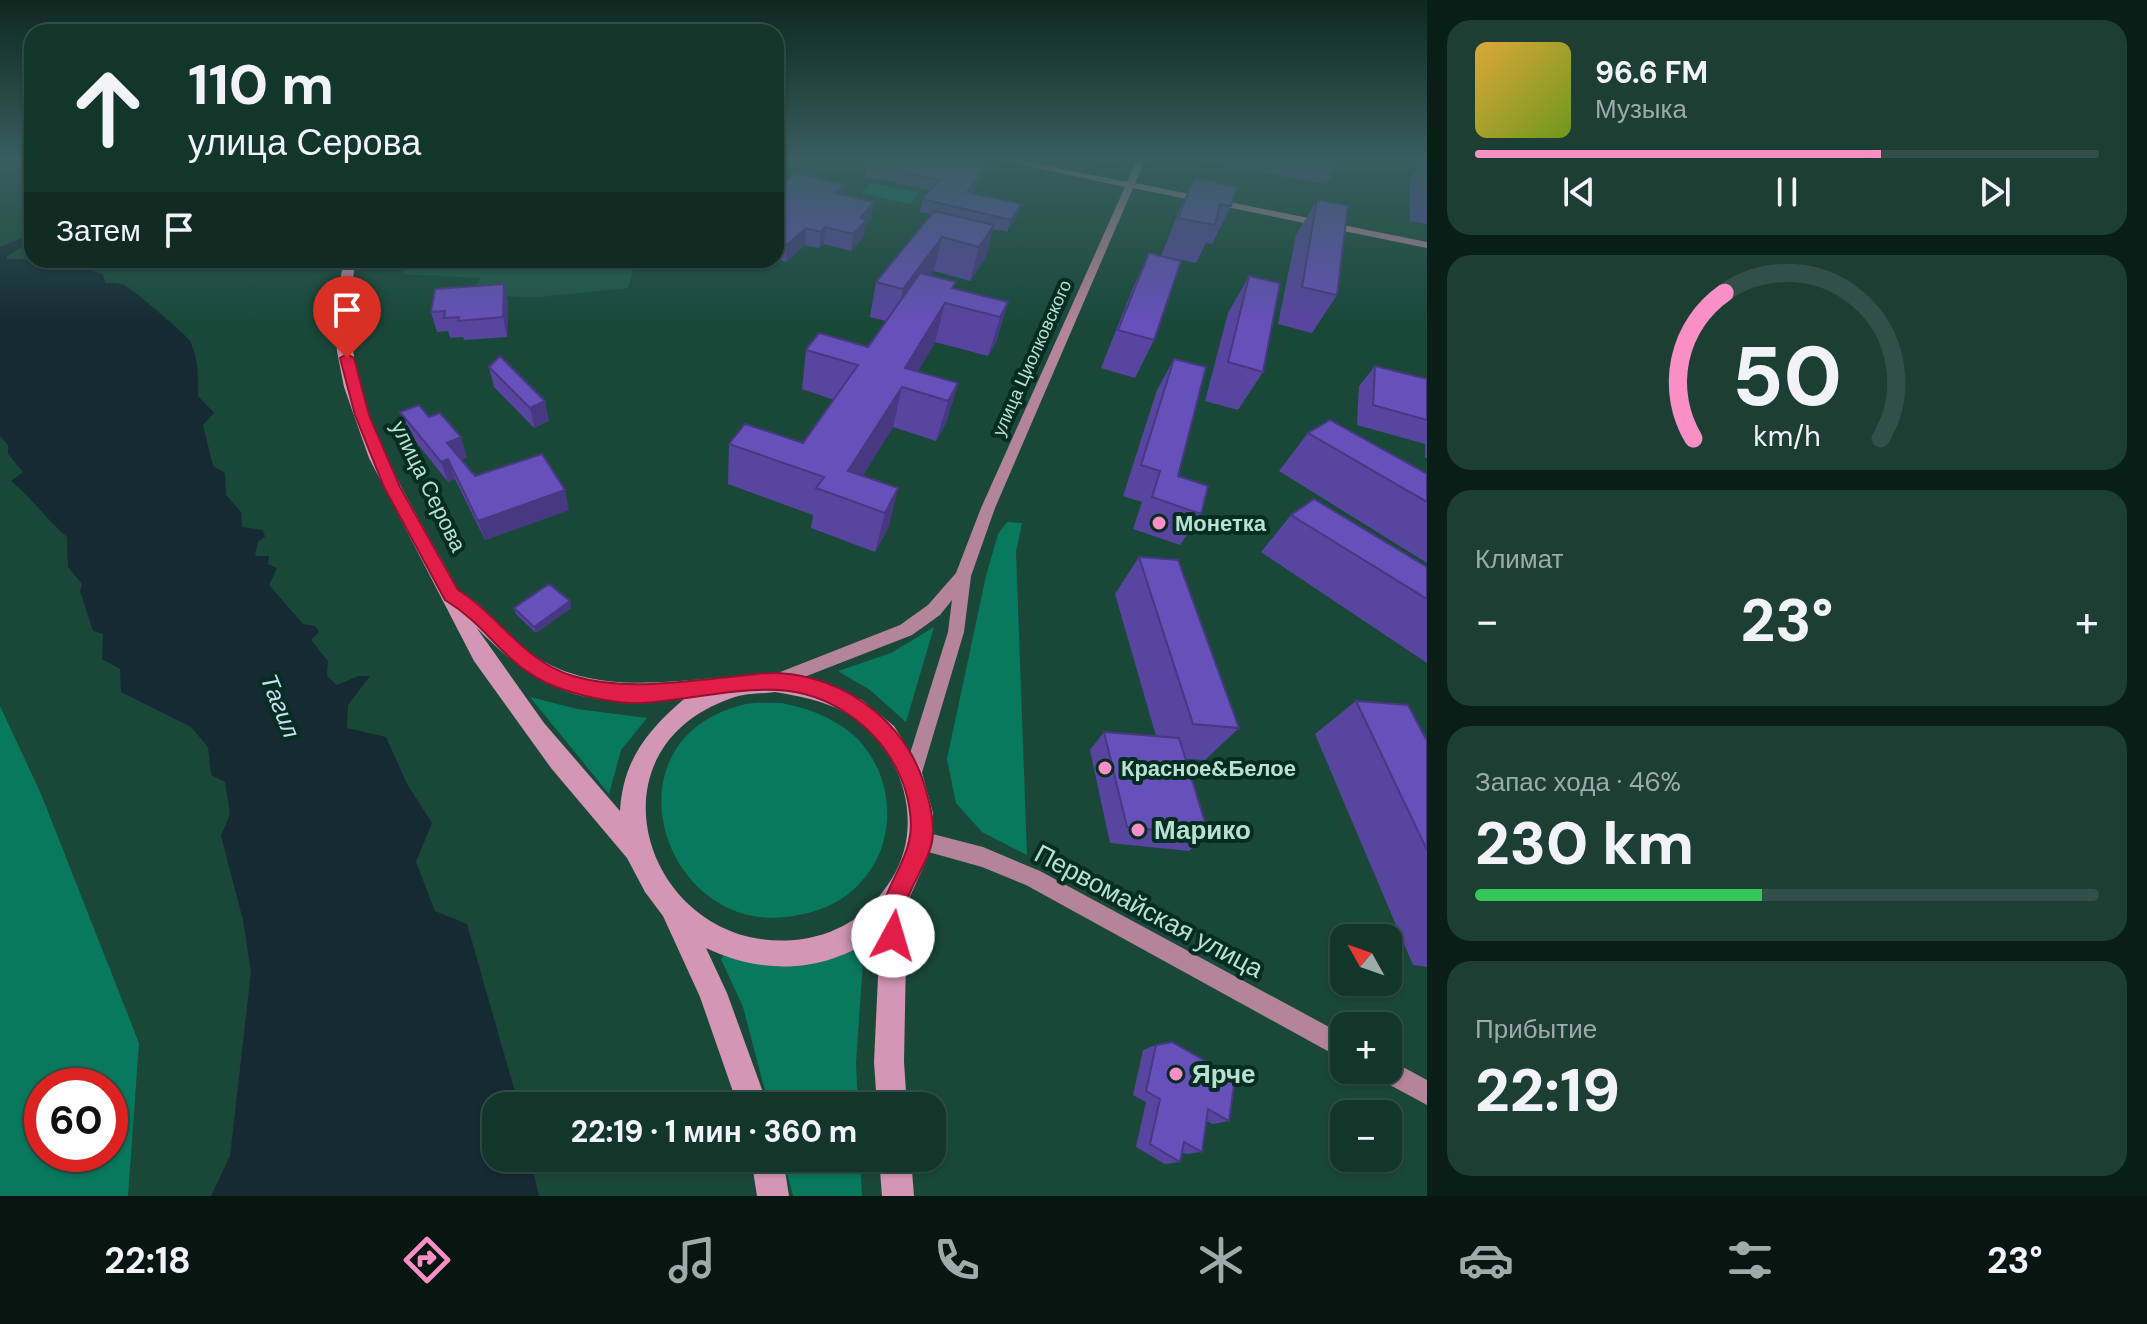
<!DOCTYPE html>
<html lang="ru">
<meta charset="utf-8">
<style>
body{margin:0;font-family:"DM Sans",sans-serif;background:#1c3e33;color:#f1f3f6;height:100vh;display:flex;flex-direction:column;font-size:30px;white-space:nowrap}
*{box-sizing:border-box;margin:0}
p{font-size:26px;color:#9daba9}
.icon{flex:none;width:44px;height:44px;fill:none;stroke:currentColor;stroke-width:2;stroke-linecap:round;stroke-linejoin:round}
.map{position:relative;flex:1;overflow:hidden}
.panel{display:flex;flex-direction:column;gap:20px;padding:20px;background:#0a1e18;width:720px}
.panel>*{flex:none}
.guide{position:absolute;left:24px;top:24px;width:760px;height:244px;border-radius:24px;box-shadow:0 2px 6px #0004,0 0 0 2px #325047;background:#13362b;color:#f1f3f6;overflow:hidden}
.needle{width:52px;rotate:310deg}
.tools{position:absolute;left:1330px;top:924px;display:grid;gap:16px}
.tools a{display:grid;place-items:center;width:72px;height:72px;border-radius:16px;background:#13362b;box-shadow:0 2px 6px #0004,0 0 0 2px #325047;font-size:40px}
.speed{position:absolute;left:24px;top:1068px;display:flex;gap:16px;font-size:40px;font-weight:700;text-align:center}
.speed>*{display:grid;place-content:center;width:104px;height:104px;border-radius:50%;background:#13362b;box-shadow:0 2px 6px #0004,0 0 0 2px #325047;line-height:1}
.speed .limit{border:12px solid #d22;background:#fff;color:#111}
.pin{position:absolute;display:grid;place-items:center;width:68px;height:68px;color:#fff;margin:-82px -34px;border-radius:50% 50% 50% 0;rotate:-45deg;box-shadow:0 0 8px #0007}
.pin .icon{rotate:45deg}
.me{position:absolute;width:88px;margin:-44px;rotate:6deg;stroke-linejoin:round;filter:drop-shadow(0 0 6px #0008)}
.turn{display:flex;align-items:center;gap:28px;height:168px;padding:0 32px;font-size:36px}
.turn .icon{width:104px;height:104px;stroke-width:2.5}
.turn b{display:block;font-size:56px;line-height:68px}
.then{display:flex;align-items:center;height:76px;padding:0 32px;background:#0003;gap:16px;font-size:30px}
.big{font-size:60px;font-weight:800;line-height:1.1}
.panel .widget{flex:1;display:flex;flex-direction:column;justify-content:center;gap:12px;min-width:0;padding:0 28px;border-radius:24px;background:#1c3e33}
.panel .dial{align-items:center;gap:0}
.dial svg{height:208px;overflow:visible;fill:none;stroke:#325047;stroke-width:7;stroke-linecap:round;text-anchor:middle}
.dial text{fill:#f1f3f6;stroke:none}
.song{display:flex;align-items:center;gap:24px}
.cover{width:96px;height:96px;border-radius:12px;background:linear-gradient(135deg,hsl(40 70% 55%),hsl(80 70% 35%))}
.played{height:8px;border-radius:4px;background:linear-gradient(90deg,#fa8fc6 65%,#325047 65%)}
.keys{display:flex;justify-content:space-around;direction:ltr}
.heat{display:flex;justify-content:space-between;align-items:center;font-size:44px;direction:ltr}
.charge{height:12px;border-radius:6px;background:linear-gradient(90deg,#34c759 46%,#325047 0)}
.trip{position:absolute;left:482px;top:1092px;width:464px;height:80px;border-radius:24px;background:#13362b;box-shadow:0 2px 6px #0004,0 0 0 2px #325047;font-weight:800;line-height:80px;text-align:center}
.dock{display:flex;height:128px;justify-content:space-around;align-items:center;background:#081611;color:#9daba9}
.dock .icon{width:56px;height:56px}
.dock .on{color:#fa8fc6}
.dock b{font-size:36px;color:#f1f3f6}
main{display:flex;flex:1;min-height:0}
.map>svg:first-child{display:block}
</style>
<main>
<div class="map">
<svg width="1427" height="1196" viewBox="0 0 1427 1196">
<rect width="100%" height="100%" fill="#194839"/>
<path fill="#205645" d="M406,260h230l-8,28 -88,9 -69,-1 9,-18 -77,-4z"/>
<path fill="#08795d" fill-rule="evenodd" d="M872,183l47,10 -9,11 -49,-11z
M1007,522l15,1 -6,29 11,303 -45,-23 -26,-29 -9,-44 39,-183 12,-42z
M934,627l-28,95 -36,-32 -32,-19 53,-18z
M530,697l47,12 70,9 -26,32 -12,44z
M782,703c23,5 42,11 61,24 47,32 58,100 26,145 -18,25 -40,37 -70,43 -135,29 -202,-177 -53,-211 11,-2 25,-1 36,-1z
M0,706l41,88 98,249 -11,153h-128zM110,1086v68h-68v-68z
M728,948l79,12 57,-12 -8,115 2,43h-89l-26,-99 -22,-48z
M783,1158h77l2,38h-69z"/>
<path fill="#152a33" d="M32,234v7l-25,15v3h16l13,4 41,-3 13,10 13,4 2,9c6,0 13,0 19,2 6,2 64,51 66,56 9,18 8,36 8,55l16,17 -11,12 10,41 12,7 1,22 15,17 1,15 21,3 2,7 -7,5 -3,14h14l-1,8 9,4 -8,17 34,39 12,2 4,6 -8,8 17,21 -1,15 10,9 21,-9h12l-22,29 -1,23 39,9 21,47 25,39 -16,39 19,49 32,13 52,182h-23v52h34l9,38h-328l19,-40 21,-184 -8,-52 -22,-84 9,-22 -5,-32 -14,-7 -3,-28 -17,-20 -70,-35 -1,-23 -18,-10 1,-25 -10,-3 -13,-40 2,-7 -14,-17 -1,-30c-21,-18 -36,-40 -56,-56l12,-9 -15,-18v-9l-8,-9v-189z"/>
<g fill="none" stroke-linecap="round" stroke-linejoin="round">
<path fill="#b4849b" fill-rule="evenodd" d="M992,158h16l119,24 11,-24h8l-11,25 292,59v6l-294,-60 -138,320 -24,68 -7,56 -43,144 -2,6 -7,3 -7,-3 -2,-6 45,-144 4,-32 -12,15 -28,20 -136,53 -6,-2 -3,-5 3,-5 130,-51 28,-20 28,-32 25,-65 144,-321z
M921,831l62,16 57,24 304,164v25l-318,-175 -44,-18 -68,-19 -3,-7 3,-7z
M1388,1059l39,21v25l-50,-27 -4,-8h15z"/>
<path fill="#d396b4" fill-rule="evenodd" d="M344,260h12c-26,127 46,225 103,331 26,13 42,39 65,57 54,44 125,36 190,30l9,4 52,-8 41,6 46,20 32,26 27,43 12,44v15l-6,31 -20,44 -3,159 3,44h-30l-3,-44 6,-128c-54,39 -115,42 -174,14l21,45 41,113h-30l-38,-109 -37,-81 -18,-24 -18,-34 -76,-90 -77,-107 -105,-203 -25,-71 -7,-36 -2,-44zM476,627c68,70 111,80 208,72 -37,32 -61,61 -64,112l-76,-88zM775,692c24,4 47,8 69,20 58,33 83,112 47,168 -21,33 -50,53 -88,59 -152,22 -227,-188 -71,-241 13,-5 29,-4 43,-6z
M751,1158h32l6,38h-32z
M879,1158h32l3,38h-32z"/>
</g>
<path fill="#5845a0" d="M1097,158h19l-3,5 -17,-3z
M1202,158h139l-15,26 -125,-23z
M1424,158h3v66l-17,-3v-41z
M867,164l110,2 5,13 -10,14 49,11 -4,12 -10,16 -14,-3 -8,30 -15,22 -36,-10 -4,5 24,13 54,13 -12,40 -8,14 -53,-14 -17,29 40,12 -12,40 -10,18 -43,-14 -31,49 36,12 -10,40 -13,24 -64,-24 2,-13 -85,-31 1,-40 74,-1 31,-43 -32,-11 4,-39 62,-3 18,-26 -16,-4 6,-35 55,-68 -11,-2 2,-13 8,-9 -65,-14z
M1194,178l37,28 -19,38 -6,-1 -10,20 -35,-7 16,-41z
M845,185l-2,10 28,23 -5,7 -2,11 -13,15 -27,-7 -5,4 -14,-3 -19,17 -10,-3v-69z
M1317,200l20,95 -25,38 -34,-9 18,-89z
M1149,253l5,87 -19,38 -34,-10 31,-78z
M1249,276l14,96 -25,38 -33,-9 23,-88z
M504,284l4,19 -1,34 -43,3 -1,-3 -13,1 -2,-7 -11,1 -6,-20z
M1174,359l4,117 23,38 -21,31 -47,-16 9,-27 -19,-6 34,-106z
M1375,366l52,13v79h-2v-14l-68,-19 2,-39z
M489,367l60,54 -15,7 -40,-41z
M400,412l29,5 38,40 -6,3 14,16 94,34 -84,30 -30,-61 -7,3 -40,-50z
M1308,433l119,41v89l-148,-92z
M1291,515l136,52v96l-166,-111z
M1139,557l100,171 -34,32 -20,-1 24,76 -20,16 -79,-8 -20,-93 14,-18 52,4 -41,-142z
M514,608h57l-35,25 -20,-19z
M1356,701l71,40v226l-14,-2 -98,-231z
M1156,1045l73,76 -16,3 -6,-3 -5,31 -16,2 -4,-2 -2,10 -15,2 -29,-17 10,-45 -13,-7 10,-45z"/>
<path fill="#473882" d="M986,167l-4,12 -18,25 3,-12z
M845,185l-2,16 -8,-8z
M874,202l-3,16 -5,7 -2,11 -13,15 2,-17 7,-16z
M1021,204l-4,12 -10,16 4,-12z
M994,225l-9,34 -15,22 9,-34z
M825,227l-1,17 -5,4 2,-16z
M806,228l-1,17 -19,17 1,-17z
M942,237l-8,34 -38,53 7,-35z
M504,284l4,19 -1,34 -4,-20z
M1008,302l-12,40 -8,14 12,-39z
M945,303l-10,39 -28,47 -5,-2 -9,40 -45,73v-29l57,-103z
M958,383l-12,40 -10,18 12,-40z
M545,401l4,20 -15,7 -4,-20z
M461,437l6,20 -13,6 -7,-20z
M448,459l7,20 -7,3 -7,-20z
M898,488l-10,40 -13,24 10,-39z
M565,490l4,20 -84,30 -7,-19z
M570,601l1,7 -35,25 -2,-6z"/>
<path fill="#6650ba" stroke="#473882" stroke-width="2" d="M873,158h91l14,3 -3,4 11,2 -19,25 54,12 -10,16 -89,-21 17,-19 -72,-16z
M796,173l49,12 -10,8 39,9 -14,16 7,2 -14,14 -28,-7 -4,5 -15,-4 -19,17 -11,-3v-52z
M1194,178l43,9 -6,19 -11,-2 -5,21 -37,-7z
M1317,200l31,5 -11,90 -35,-8z
M934,211l60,14 -15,22 -37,-10 -39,52 -27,-7z
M1149,253l32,8 -27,79 -36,-10z
M920,273l36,9 -4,6 56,14 -8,15 -55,-14 -40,65 53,15 -10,18 -46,-14 -54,84 50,17 -13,25 -69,-25 8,-11 -95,-33 16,-20 58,19 55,-78 -52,-15 13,-17 49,14z
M1249,276l31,7 -17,89 -35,-10z
M504,284l-1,33 -45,4 1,-4 -15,1 1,-7 -14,1 4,-23z
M500,356l45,45 -15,7 -41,-41z
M1174,359l32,8 -28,109 30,10 -7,28 -49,-17 8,-26 -19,-6z
M1375,366l52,13v41l-54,-15z
M419,405l10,12 11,-4 21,24 -14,6 28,33 67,-22 23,36 -87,31 -30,-62 -7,3 -41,-50z
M1330,420l97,54v28l-119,-69z
M1314,499l113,68v32l-136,-84z
M1139,557l39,3 61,168 -46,-4z
M549,584l21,17 -36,26 -20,-19z
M1356,701l52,4 19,36v109z
M1104,732l75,6 30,97 -82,-8z
M1172,1042l63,36 -6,43 -21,-12 -6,43 -18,-10 -4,20 -30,-18 10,-45 -14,-8 10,-46z"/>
<linearGradient id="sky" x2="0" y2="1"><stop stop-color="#0e281f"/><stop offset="0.49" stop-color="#385e5f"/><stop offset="1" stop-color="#385e5f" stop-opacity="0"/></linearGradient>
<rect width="1427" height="325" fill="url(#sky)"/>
<path fill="#e11d48" stroke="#92132f" stroke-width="2" d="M347,354l7,4 15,57 31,72 58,103c42,26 65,71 115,86 52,15 103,6 156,1 16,-1 33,-5 49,-4 70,4 132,52 149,121 4,14 8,32 5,48 -4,21 -20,40 -26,61 -3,14 1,28 -4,42l-9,3 -9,-3c-16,-39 18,-69 25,-104 5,-19 -1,-48 -9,-65 -21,-48 -70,-84 -123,-86 -44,-2 -90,10 -134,13 -24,1 -48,-4 -72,-11 -66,-19 -75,-61 -126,-92l-61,-113 -29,-72 -15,-57z"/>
<g fill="#fa8fc6" stroke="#052d21" stroke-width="3">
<circle cx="1159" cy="523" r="8"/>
<circle cx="1105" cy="768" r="8"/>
<circle cx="1138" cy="830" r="8"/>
<circle cx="1176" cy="1074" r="8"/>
</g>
<g text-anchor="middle" stroke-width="8" stroke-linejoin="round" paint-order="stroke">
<g font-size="18" fill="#b8e1d1" stroke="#052d21">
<text transform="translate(1032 358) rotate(-66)" y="6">улица Циолковского</text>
</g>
<g font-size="22" fill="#b8e1d1" stroke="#052d21">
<text transform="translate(429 486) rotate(64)" y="8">улица Серова</text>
</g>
<g font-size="22" font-weight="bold" fill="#b8e1d1" stroke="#052d21" text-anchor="start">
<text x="1175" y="531">Монетка</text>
<text x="1121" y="776">Красное&amp;Белое</text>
</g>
<g font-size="24" font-style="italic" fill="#c3e1f0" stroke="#052d21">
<text transform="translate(280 706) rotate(68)" y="8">Тагил</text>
</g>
<g font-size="26" font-weight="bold" fill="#b8e1d1" stroke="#052d21" text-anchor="start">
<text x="1154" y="839">Марико</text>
<text x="1192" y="1083">Ярче</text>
</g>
<g font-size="26" fill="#b8e1d1" stroke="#052d21">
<text transform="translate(1149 911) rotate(28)" y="9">Первомайская улица</text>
</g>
</g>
</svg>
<div class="tools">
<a><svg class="needle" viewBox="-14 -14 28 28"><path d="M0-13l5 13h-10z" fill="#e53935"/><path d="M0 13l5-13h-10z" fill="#9daba9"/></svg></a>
<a>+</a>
<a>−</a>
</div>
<div class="speed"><div class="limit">60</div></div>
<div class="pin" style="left:347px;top:358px;background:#d93025"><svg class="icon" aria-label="arrive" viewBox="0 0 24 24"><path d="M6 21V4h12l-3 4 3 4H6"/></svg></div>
<svg class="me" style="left:893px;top:936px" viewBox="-20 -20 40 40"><circle r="19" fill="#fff"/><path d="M0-13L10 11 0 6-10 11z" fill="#e11d48"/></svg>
<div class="trip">22:19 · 1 мин · 360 m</div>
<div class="guide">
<div class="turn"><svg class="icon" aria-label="ahead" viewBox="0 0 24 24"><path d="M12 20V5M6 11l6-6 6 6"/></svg><div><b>110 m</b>улица Серова</div></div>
<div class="then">Затем<svg class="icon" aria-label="arrive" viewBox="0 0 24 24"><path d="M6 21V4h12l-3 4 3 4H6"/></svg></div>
</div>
</div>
<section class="panel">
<div class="widget">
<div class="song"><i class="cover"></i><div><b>96.6 FM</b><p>Музыка</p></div></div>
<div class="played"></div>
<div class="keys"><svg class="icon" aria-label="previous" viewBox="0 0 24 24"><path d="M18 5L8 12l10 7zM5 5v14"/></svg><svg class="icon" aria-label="pause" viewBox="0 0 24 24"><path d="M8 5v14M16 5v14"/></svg><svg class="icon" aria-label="next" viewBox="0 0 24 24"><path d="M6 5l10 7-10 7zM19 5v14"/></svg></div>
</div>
<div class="widget dial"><svg viewBox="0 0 100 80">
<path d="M14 69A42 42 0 1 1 86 69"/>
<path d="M14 69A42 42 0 0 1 26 13" stroke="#fa8fc6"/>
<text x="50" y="56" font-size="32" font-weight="700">50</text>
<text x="50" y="72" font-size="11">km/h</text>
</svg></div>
<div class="widget"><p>Климат</p>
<div class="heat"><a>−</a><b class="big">23°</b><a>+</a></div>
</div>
<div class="widget"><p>Запас хода · 46%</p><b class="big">230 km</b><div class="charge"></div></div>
<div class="widget"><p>Прибытие</p><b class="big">22:19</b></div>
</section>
</main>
<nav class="dock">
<b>22:18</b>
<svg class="icon on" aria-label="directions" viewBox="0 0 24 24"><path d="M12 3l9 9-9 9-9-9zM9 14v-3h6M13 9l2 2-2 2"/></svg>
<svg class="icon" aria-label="music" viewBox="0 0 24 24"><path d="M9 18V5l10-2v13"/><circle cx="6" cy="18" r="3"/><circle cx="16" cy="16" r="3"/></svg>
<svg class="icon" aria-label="phone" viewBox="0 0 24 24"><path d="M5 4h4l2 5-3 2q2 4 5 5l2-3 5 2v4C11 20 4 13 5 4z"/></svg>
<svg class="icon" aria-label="climate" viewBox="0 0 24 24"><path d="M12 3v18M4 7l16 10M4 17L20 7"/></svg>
<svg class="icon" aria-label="car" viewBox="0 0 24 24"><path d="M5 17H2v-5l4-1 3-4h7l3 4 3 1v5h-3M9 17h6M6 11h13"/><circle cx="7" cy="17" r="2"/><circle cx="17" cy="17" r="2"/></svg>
<svg class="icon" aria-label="filters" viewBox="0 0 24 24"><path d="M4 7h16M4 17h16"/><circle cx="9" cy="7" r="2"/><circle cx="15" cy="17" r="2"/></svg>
<b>23°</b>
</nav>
